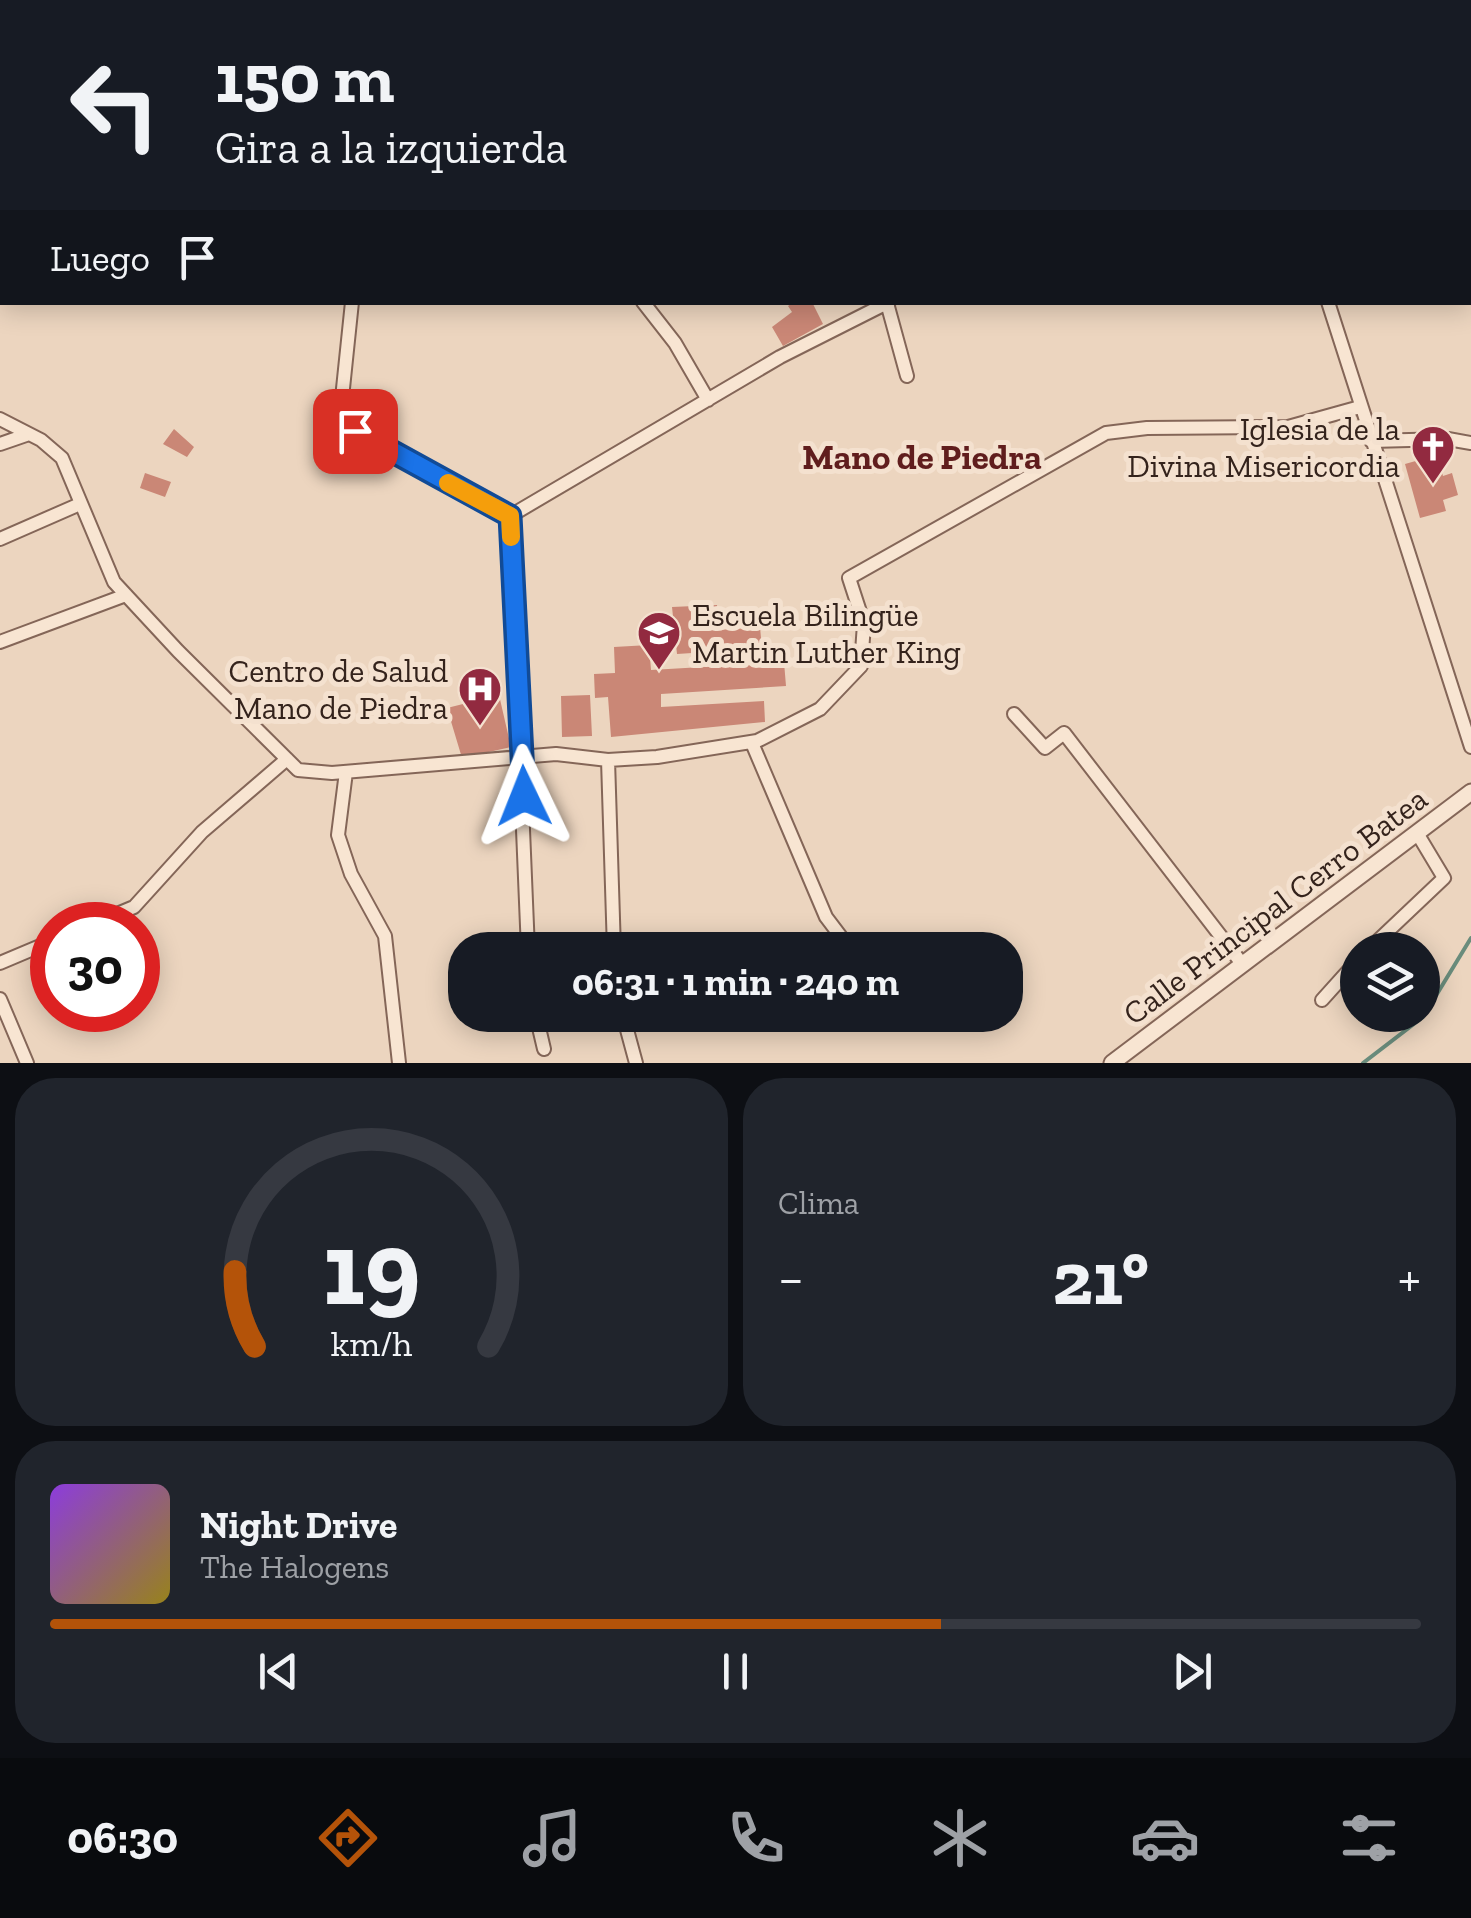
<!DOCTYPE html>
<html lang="es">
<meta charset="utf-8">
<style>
body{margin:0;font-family:"Zilla Slab",serif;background:#20242c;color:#f1f3f6;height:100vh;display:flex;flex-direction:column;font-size:38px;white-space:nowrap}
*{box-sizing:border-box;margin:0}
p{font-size:32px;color:#9ea1a6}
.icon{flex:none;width:55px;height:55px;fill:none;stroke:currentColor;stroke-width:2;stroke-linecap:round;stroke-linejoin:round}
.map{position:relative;height:1063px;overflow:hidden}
.drawer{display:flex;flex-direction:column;gap:15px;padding:15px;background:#0d0f14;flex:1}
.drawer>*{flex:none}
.hud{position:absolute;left:0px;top:0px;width:1472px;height:305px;box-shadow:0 5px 25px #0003;background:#171b24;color:#f1f3f6;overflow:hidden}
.tools{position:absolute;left:1340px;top:932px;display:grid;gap:20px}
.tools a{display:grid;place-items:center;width:100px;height:100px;border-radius:50%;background:#171b24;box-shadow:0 5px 25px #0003;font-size:50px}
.speed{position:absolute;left:30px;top:902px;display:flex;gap:20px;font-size:50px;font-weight:700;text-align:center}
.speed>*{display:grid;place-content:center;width:130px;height:130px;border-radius:50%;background:#171b24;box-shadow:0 5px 25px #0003;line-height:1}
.speed .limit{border:15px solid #d22;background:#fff;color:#111}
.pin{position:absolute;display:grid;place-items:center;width:85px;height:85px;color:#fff;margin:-42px;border-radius:20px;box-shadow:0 5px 15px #0006}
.me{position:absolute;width:110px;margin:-55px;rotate:358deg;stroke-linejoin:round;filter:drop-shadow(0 0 8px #0008)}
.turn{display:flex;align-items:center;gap:35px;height:210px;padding:0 50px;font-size:45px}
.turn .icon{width:130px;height:130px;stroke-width:2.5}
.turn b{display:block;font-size:70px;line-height:85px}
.then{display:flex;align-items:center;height:95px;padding:0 50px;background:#0003;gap:20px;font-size:38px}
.big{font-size:75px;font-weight:800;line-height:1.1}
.drawer .tile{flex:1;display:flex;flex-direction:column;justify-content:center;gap:15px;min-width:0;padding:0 35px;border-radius:40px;background:#20242c}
.drawer .dial{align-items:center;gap:0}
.dial svg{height:260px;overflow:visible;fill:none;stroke:#363941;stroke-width:7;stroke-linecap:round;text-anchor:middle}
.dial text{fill:#f1f3f6;stroke:none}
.song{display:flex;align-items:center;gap:30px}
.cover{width:120px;height:120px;border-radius:15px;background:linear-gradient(135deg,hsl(270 70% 55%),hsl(50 70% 35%))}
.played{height:10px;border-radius:5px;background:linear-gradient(90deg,#b45309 65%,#363941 65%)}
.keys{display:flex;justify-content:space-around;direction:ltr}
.heat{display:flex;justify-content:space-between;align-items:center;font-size:55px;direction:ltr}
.drawer .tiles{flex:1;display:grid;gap:15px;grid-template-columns:1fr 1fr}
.tile:last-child{grid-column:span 2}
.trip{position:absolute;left:448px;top:932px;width:575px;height:100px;border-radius:40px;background:#171b24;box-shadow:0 5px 25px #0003;font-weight:800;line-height:100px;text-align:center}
.menu{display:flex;height:160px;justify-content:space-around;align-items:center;background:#090b0e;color:#9ea1a6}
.menu .icon{width:70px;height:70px}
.menu .selected{color:#b45309}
.menu b{font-size:45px;color:#f1f3f6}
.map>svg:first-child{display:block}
</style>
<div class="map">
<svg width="1471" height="1063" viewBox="0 0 1471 1063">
<rect width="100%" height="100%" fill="#ecd5bf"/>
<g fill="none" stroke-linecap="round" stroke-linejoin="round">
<path stroke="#6a8c7c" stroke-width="4" d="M1180,0l4,2
M1470,121h1
M1363,1063l60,-46 48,-79"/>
</g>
<path fill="#ca8776" d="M794,302h18l11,22 -40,22 -11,-19 20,-15 -4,-6z
M174,429l20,18 -7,10 -24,-13z
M1437,455l6,21 9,-3 6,22 -15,5 3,11 -26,7 -15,-54z
M145,473l26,9 -6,15 -25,-9z
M717,605l2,25 41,-3 2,22 12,-1 1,15 9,-1 2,24 -125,8v13l103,-6 1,21 -154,15 -3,-40 -13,1 -1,-24 21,-1 -1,-26 35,-2 2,25 103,-6 -1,-15 -76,5 -5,-47z
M499,695l12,52 -49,11 -15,-50z
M590,695l2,41 -30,1 -1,-41z"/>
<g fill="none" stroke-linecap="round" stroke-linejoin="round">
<defs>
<path id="minor" d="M104,0l1,2
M1376,2l3,-2
M1470,68l1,-1
M1470,194h1
M0,269l2,-3
M352,302l-10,96 11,31 157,87
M643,302l32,41 33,57
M1328,302l143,445
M887,303l20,73
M0,419l41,21 21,18 52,124 64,69 120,119 34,3 224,-19 52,6 49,-3 100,-16 63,-32 41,-43 3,-42 -15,-46 257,-145 41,-5 141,-1 72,-20
M1371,441l77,-2 23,4
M0,444l29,-10
M510,516l270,-159 109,-55
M510,516l18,434
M0,539l80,-35
M0,642l126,-47
M1014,714l31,34 19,-15 179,232
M752,743l74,174 25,33
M608,760l6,190
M346,772l-8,63 13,39 34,62 14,127
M91,925l43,-18 68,-75 85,-73
M1368,950l76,-72 -27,-45
M0,963l52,-22
M0,999l27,64
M1322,1000l36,-40
M536,1015l8,34
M623,1015l13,48"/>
<path id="tertiary" d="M1112,1063l359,-271"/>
</defs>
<use href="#minor" stroke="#846658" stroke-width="16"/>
<use href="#tertiary" stroke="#846658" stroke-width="19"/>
<use href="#minor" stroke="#f8e5d2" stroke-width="12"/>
<use href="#tertiary" stroke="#f8e5d2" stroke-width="15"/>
</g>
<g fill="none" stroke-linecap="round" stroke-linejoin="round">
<defs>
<path id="route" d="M355,431l155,85 14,280"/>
</defs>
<use href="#route" stroke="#114b97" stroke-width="25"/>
<use href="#route" stroke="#1a73e8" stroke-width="18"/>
<path stroke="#f59e0b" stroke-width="18" d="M448,483l62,33 1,21"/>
</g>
<defs>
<symbol id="church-pin" viewBox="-11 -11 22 30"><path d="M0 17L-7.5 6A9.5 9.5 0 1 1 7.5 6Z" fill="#922a40" stroke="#f4e1cf"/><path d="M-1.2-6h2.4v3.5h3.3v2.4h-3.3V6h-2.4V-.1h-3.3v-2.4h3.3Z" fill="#fff"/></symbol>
<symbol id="school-pin" viewBox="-11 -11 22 30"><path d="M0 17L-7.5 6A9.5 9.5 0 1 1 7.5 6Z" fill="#922a40" stroke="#f4e1cf"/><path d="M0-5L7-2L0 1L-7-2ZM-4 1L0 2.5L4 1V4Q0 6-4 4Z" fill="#fff"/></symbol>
<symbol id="hospital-pin" viewBox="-11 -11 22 30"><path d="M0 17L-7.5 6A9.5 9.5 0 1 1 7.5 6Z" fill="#922a40" stroke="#f4e1cf"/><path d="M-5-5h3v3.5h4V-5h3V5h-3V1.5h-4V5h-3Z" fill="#fff"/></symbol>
</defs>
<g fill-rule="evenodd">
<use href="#church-pin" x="1408" y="422" width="50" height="68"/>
<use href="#school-pin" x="634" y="608" width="50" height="68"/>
<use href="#hospital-pin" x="455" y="664" width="50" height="68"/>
</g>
<g text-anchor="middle" stroke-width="10" stroke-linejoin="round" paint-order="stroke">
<g font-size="32" fill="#34231c" stroke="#f4e1cf" text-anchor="end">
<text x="1400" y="440">Iglesia de la<tspan x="1400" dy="37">Divina Misericordia</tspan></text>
<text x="692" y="626" text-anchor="start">Escuela Bilingüe<tspan x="692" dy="37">Martin Luther King</tspan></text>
<text x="448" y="682">Centro de Salud<tspan x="448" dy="37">Mano de Piedra</tspan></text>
</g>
<g font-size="32" fill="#34231c" stroke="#f4e1cf">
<text transform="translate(1275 906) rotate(-37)" y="11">Calle Principal Cerro Batea</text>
</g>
<g font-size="35" font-weight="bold" fill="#601d1d" stroke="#f4e1cf">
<text x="922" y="469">Mano de Piedra</text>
</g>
</g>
</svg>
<div class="tools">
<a><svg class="icon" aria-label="layers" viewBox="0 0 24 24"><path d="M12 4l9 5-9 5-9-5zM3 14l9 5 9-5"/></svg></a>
</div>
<div class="speed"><div class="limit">30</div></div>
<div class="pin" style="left:355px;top:431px;background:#d93025"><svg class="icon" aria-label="arrive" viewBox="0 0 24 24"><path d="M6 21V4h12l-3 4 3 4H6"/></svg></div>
<svg class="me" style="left:524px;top:796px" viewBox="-20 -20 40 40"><path d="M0-17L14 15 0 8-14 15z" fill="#1a73e8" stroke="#fff" stroke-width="4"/></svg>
<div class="trip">06:31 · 1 min · 240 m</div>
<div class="hud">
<div class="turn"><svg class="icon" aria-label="left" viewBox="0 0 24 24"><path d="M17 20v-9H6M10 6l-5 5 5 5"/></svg><div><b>150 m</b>Gira a la izquierda</div></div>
<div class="then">Luego<svg class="icon" aria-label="arrive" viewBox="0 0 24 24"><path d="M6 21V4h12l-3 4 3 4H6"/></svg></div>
</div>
</div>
<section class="drawer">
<div class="tiles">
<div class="tile dial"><svg viewBox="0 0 100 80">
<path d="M14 69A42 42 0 1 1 86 69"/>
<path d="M14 69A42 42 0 0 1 8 46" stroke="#b45309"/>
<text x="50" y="56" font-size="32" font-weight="700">19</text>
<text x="50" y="72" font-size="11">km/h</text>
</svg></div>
<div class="tile"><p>Clima</p>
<div class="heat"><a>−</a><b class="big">21°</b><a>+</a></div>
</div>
<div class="tile">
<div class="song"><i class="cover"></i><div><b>Night Drive</b><p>The Halogens</p></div></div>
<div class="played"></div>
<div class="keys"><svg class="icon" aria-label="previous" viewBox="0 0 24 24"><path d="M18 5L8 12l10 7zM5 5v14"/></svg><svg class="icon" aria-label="pause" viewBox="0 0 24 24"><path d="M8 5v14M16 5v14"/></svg><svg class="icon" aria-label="next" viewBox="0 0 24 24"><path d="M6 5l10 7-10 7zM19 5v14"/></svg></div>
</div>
</div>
</section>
<nav class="menu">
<b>06:30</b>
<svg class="icon selected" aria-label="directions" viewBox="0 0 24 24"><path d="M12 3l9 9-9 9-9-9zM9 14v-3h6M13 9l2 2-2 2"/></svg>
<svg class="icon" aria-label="music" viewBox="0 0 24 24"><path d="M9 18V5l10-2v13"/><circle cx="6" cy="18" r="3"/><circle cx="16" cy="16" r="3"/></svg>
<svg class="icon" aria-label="phone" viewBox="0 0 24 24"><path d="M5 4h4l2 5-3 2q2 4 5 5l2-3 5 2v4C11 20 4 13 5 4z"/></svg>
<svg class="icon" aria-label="climate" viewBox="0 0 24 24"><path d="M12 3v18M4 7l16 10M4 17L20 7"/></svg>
<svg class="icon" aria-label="car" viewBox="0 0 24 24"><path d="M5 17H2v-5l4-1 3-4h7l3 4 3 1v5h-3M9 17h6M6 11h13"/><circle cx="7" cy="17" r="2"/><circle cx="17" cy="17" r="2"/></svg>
<svg class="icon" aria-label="filters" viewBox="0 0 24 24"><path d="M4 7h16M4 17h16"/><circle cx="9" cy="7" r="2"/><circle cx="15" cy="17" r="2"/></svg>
</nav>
